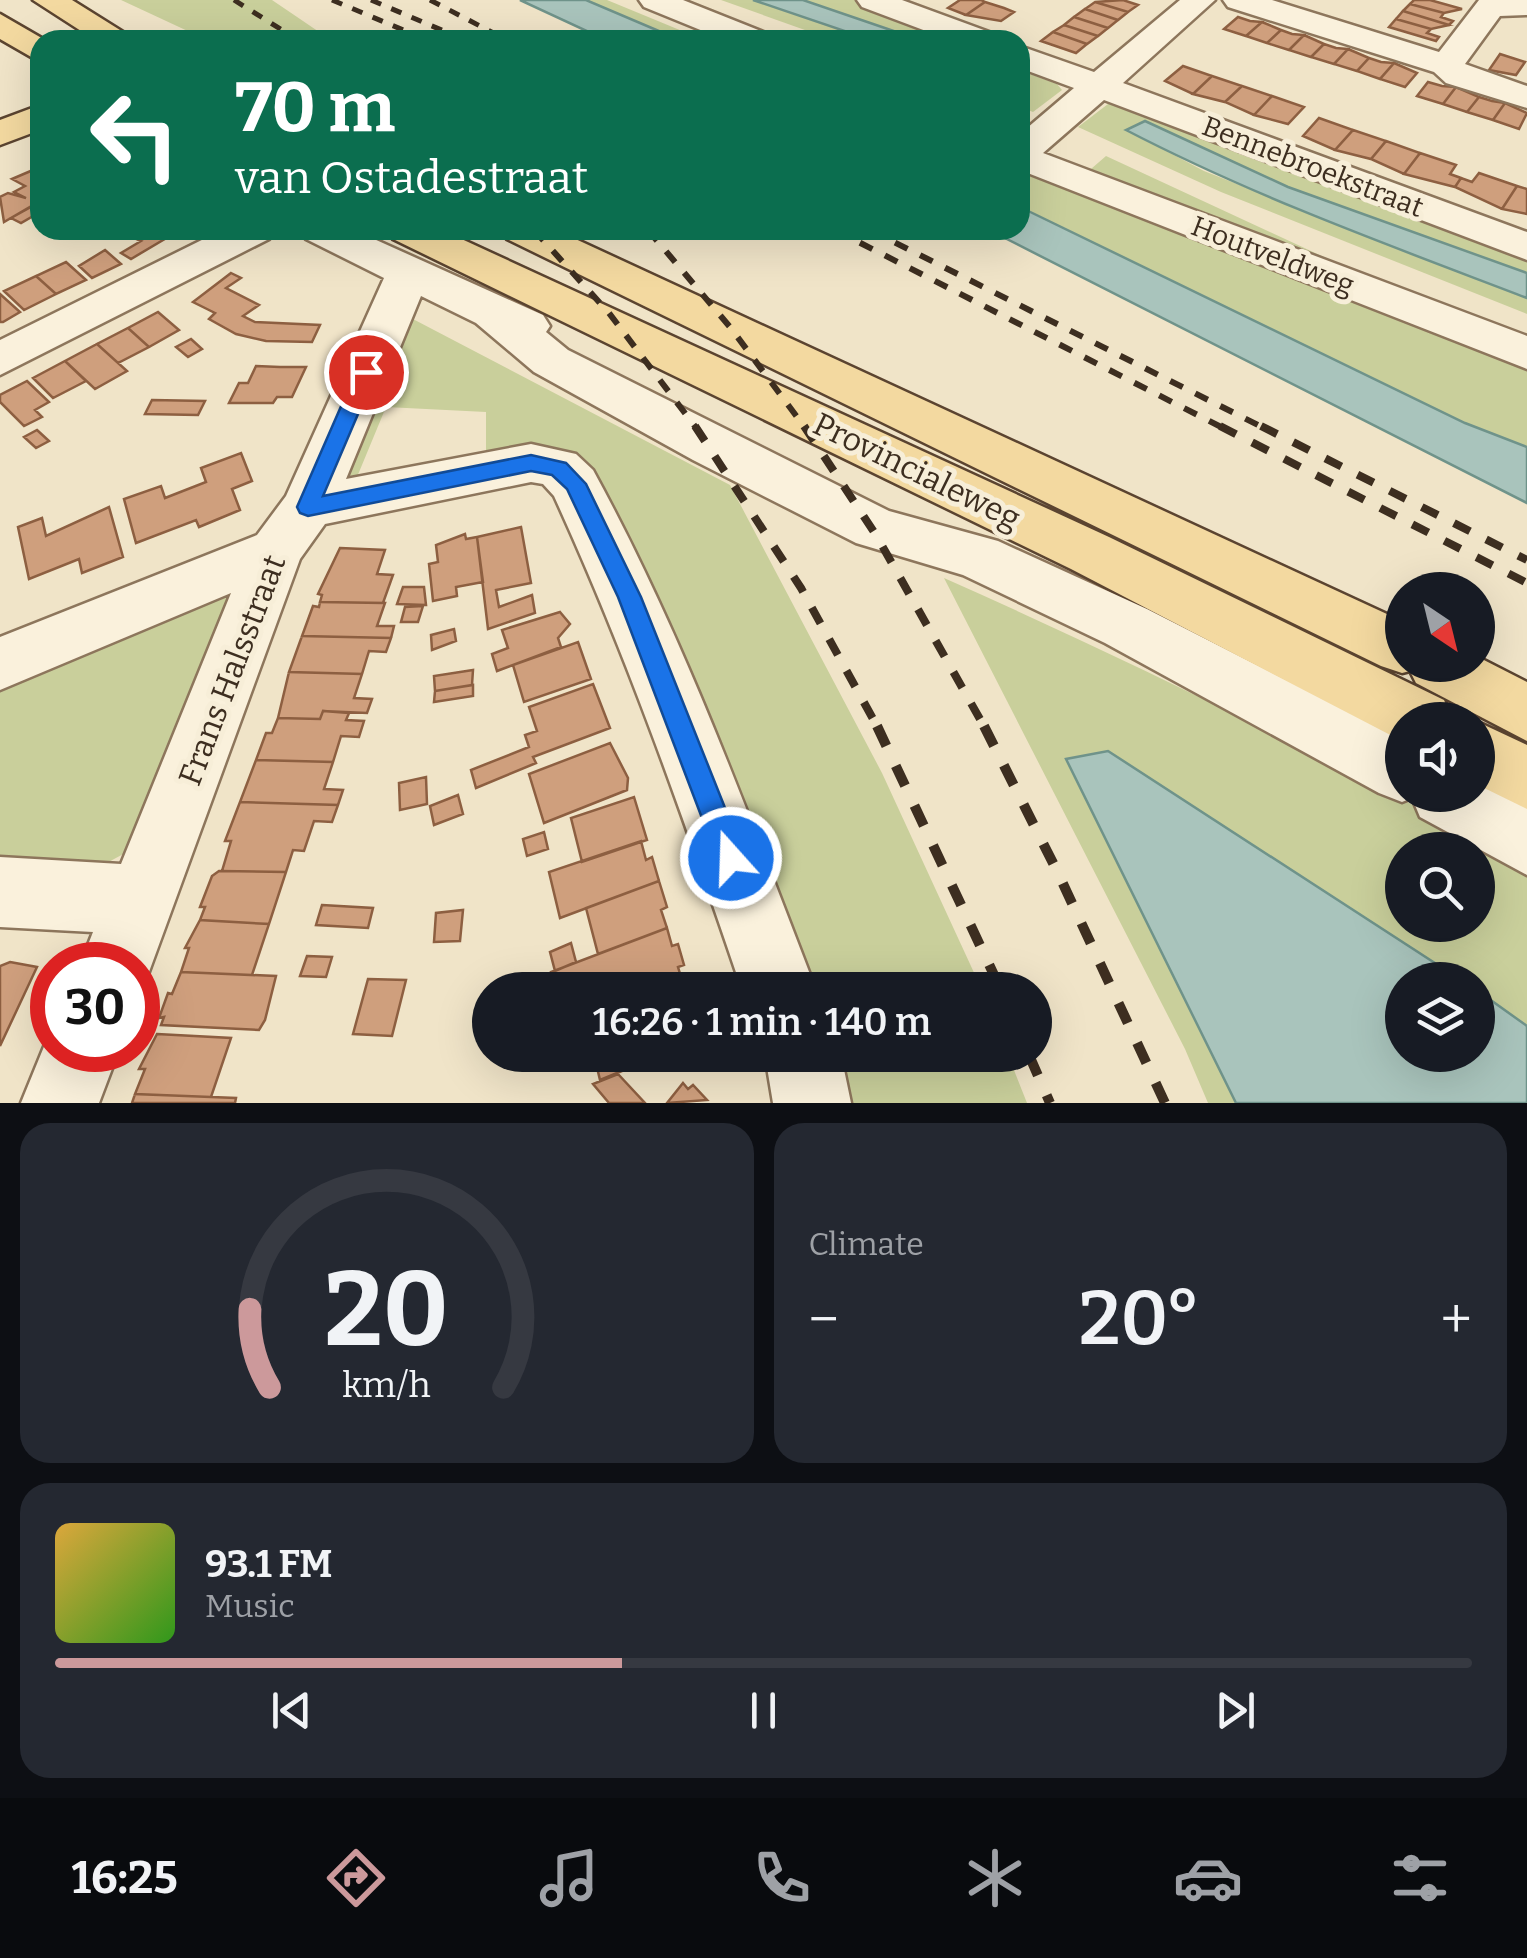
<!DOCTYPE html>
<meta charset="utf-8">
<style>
body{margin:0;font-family:Bitter,serif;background:#242831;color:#f1f3f6;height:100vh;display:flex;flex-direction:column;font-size:38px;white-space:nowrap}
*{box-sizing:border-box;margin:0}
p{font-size:32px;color:#9ea1a6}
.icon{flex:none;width:55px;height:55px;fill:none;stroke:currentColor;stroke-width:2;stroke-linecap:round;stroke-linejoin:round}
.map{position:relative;height:1103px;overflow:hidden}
.panel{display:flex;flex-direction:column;gap:20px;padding:20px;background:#0d0f14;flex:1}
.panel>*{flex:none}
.guide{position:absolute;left:30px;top:30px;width:1000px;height:210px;border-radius:30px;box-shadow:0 10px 40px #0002;background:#0b6e4f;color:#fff;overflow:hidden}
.needle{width:65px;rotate:145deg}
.buttons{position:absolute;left:1385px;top:572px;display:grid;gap:20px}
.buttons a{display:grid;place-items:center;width:110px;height:110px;border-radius:50%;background:#171b24;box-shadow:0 10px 40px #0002;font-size:50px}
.speed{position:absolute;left:30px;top:942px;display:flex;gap:20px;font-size:50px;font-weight:700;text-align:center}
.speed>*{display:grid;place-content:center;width:130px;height:130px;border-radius:50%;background:#171b24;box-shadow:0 10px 40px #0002;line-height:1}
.speed .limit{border:15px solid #d22;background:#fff;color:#111}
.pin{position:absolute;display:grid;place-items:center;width:85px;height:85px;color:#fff;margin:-42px;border:5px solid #fff;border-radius:50%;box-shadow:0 2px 10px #0007}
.me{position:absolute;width:110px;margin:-55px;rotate:340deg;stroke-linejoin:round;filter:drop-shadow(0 0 8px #0008)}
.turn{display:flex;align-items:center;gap:35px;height:210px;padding:0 40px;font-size:45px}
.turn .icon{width:130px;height:130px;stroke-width:2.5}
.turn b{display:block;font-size:70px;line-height:85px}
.big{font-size:75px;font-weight:600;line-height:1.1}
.panel .card{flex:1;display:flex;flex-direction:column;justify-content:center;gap:15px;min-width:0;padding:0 35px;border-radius:30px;background:#242831}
.panel .dial{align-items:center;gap:0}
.dial svg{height:260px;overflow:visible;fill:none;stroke:#363941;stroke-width:7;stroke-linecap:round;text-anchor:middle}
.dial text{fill:#f1f3f6;stroke:none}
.song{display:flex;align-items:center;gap:30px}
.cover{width:120px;height:120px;border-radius:15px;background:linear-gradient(135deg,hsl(40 70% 55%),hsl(110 70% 35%))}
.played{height:10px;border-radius:5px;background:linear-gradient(90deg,#cc999b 40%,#363941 40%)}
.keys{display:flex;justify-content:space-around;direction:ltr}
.heat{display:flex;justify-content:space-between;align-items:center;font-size:55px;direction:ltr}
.panel .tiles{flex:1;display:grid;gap:20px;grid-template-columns:1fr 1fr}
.card:last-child{grid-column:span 2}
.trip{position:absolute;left:472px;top:972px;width:580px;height:100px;border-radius:50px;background:#171b24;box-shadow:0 10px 40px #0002;font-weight:600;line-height:100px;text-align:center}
.tab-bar{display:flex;height:160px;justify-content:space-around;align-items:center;background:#090b0e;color:#9ea1a6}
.tab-bar .icon{width:70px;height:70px}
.tab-bar .active{color:#cc999b}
.tab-bar b{font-size:45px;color:#f1f3f6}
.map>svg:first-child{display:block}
</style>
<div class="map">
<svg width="1527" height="1103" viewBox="0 0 1527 1103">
<rect width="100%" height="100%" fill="#f0e4c8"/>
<path fill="#c9cf9b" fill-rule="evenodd" d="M121,0h151l59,40h-124z
M586,0h21l97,40h-24z
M721,0h32l118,40h-38z
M803,0h51l106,40h-42z
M1020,63l15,5 -5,6 27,10 5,6 -29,22 -13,-5z
M1108,104h17l105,34 9,16 288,105v14l-239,-86 -143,-66 -18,9 77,41 323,127v16l-306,-122 -143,-65z
M1106,156l302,140 -317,-127z
M1020,172l507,194v81l-62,-24 -445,-216z
M411,318l319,167 152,288 100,217h-182l-230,-538 -84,2v-42l-100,-5 -29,70 -12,-2z
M944,578c198,88 392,184 583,288v160l-49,-35v-11h-17l-353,-229 -41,9 169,343h-28l-23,-54zM1402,850h76v75h-76z
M238,590l-98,255 -37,20 -103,3v-193z
M821,1055h187l19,48h-195z"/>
<path fill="#a9c4bc" stroke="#6f938a" stroke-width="2.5" d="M520,0h66l94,40h-74z
M753,0h50l117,40h-49z
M1145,121l143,66 239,86v25c-136,-52 -272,-101 -401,-168z
M1020,207l445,216 62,24v56l-538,-273h31z
M1108,751l353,229h-59v75h76v-64l49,35v77h-291l-170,-344z"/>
<path fill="#cf9f7d" stroke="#8d5f41" stroke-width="2.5" d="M960,0h21l4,2 -19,13 -18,-7z
M1123,0l15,5 -10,7 -33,-10z
M1414,0h16l32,9 -18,4 -34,-9z
M985,2l19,6 10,4 -13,9 -35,-6z
M1095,2l33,10 -10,8 -33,-11z
M1410,4l34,9 -3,4 12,4 -4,4 -46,-14z
M1085,9l33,11 -10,8 -34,-11z
M1403,11l46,14 -18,4 -35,-10z
M1074,17l34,11 -10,8 -34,-11z
M1238,17l12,4 12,1 -16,14 -22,-7z
M1396,19l35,10 -4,4 12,4 -3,4 -47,-14z
M1262,22l19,8 -14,13 -21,-7z
M1064,25l34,11 -11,8 -34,-12z
M1281,30l11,4 12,1 -15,15 -22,-7z
M1053,32l34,12 -11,9 -35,-12z
M1304,35l20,9 -13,13 -22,-7z
M1324,44l12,4 12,1 -14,15 -23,-7z
M1348,49l21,9 -12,13 -23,-7z
M1500,54l25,8 -9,13 -27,-5z
M1369,58l12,4 13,1 -14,16 -23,-8z
M1394,63l23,10 -12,14 -25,-8z
M1183,66l29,10 -19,18 -28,-13z
M1212,76l30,10 -17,16 -32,-8z
M1428,82l14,4 14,1 -13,17 -26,-8z
M1242,86l30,10 -18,19 -29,-13z
M1456,87l23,10 -12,15 -24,-8z
M1272,96l32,11 -16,17 -34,-9z
M1479,97l13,4 13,2 -12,17 -26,-8z
M1505,103l22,10 -8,16 -26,-9z
M1319,118l34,12 -18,20 -32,-14z
M1353,130l33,11 -15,18 -36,-9z
M1386,141l34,12 -16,21 -33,-15z
M1420,153l36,12 -6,9 11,4 -6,9 -51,-13z
M40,167v34l-36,21 -4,-25 8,-4 18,5 -12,-6 11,-6 -13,-7z
M1479,173l38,13 -15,23 -47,-22 6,-9 11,4z
M1517,186l10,3v25l-25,-5z
M40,202v10l-19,11 -10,-5z
M143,230h46h-9l-49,29 -10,-6 20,-12 -9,-4z
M105,250l16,14 -29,14 -13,-12z
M66,262l20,18 -30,14 -20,-18z
M231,273l10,5 -15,10 33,17 -16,11 12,6 65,3 -8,17 -46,-1 -30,-7 -27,-15 6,-6 -22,-11z
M36,276l20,18 -32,16 -20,-19z
M0,294l20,18 -17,10h-3z
M158,312l21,18 -30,17 -21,-19z
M128,328l21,19 -31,16 -21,-19z
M191,339l11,10 -14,8 -12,-10z
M97,344l30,27 -32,18 -30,-28z
M65,361l21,20 -33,17 -20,-20z
M256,366l24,1h26l-14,30h-15l-4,6h-44l10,-20h9z
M27,381l22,21 -14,8 7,7 -18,9 -24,-24v-7z
M152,400l53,1 -7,14 -53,-1z
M37,430l12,11 -13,7 -12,-11z
M241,453l11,28 -20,8 8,21 -41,17 -3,-7 -60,23 -12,-44 37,-13 4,12 41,-16 -5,-14z
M109,507l14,50 -41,16 -3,-14 -50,20 -11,-52 24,-9 4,18z
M521,527l10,56 -35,7 3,17 33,-12 3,18 -47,16 -11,-92z
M465,534l1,5 11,-2 6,45 -27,5 1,9 -24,5 -4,-37 9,-2 -2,-17z
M340,548l45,2 -8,24 16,1 -10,28 -63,-1 2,-7 -4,-1z
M403,587h21l2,18 -29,-1z
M320,602l65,1 -8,23h17l-3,12 -89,-2 11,-30 6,1z
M423,606l-5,16h-17l4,-15z
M560,612l10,12 -12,14 3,9 -64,24 -5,-17 16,-6 -6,-18z
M454,629l2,12 -24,9 -1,-15z
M302,636l89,2 -5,14 -17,-1 -7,23 -73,-2z
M578,642l13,37 -67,23 -11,-37z
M473,670l-1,15 -37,6 -1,-15z
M289,672l73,2 -8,24 18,1 -5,14 -44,-2 -3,8 -42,-1z
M593,684l17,44 -77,29 3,6 -60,25 -5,-18 58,-23 -4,-12 12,-4 -8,-24z
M473,685v11l-39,6 1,-11z
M323,711l26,2 -3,7 18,1 -5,16 -18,-1 -8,26 -77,-2 10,-27h6l6,-15 42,1z
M610,743l18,35 -1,12 -83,33 -15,-49z
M256,760l77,2 -9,27 19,1 -5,15 -98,-3z
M426,777l1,27 -27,6 -1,-27z
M458,795l5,19 -29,11 -4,-19z
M634,797l13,43 -65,22 -11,-44z
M240,802l98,3 -6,17 -18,-1 -10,30 -11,-1 -7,22 -64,-1 9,-30h-6z
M544,832l4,17 -21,7 -4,-17z
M641,841l5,19 6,-3 7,24 -99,37 -11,-46z
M219,871l67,1 -17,52 -69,-4 5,-13h-5l12,-31z
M659,881l8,26 -6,3 6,18 -69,26 -12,-46z
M322,905l51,3 -5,20 -52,-3z
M463,910l-3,31 -26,1 2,-29z
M200,920l69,4 -17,51 -71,-3 8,-24h-4z
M667,928l5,18 6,-2 6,21 -6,2 3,10 -33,13h-92l-5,-18z
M571,943l5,19 -21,9 -5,-19z
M307,956l25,1 -6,20 -26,-1z
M10,962l27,5 -37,79v-80z
M181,972l95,4 -11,44 -6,10 -98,-5 3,-8 -5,1 9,-25 4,1z
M368,979l38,1 -14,56 -39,-2z
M157,1034l74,4 -20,59 -76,-3 10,-25h-6z
M594,1055h67l-61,25z
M618,1074l27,29h-36l-16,-19z
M683,1083l5,6 5,-4 14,15 -40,3z
M135,1094l76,3 25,1 -1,5h-103z"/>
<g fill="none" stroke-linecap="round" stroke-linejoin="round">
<defs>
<path id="minor" d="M639,0h44l83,33 5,7h-46l-81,-33z
M857,0h45l90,33 5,7h-47l-88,-33z
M1180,0h35l-92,83 404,149v28l-423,-160 -61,53 484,183v33l-507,-199v-36l54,-46 -54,-20v-22l74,26z
M1223,0h49l167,52 40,-52h48v15l-27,1 -35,48 62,22v22l-81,-25 -12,-11 -206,-65z
M222,230h53l-6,9 -269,136v-35z
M300,230h54l189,85 7,11 -4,6 22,18 321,161 109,30 149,68 255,130v56h76v-16l49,27v69l-107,-58 -8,-19 -10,4 -23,-9 -274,-150 -142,-68 -107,-32 -163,-83 -159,-88 -58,-49 -55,-27 -75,183 185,-35 45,10 17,16c91,166 155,344 223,520h-74c-57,-168 -114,-333 -188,-494l-11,-12 -12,-2 -206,42 -25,35 -158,432 -4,1v-27h-58l13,-33 -93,-5v-70l121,7 110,-271 -231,97v-53l257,-102 29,-39 98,-218 -78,-39z
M52,1027v23h67l-20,53h-78z
M765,1055h76l10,48h-78z"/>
<path id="major" d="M33,0h39l64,40h-41z
M0,14l45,26h-5v22l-40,-23z
M40,105v25l-40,15v-25z
M387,230h55l667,307 335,163 9,20h-51l-2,20 -329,-171 -678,-330z
M501,230h55l846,391v44h76v-8l49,25v59l-111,-58 -6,-12 -8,2 -21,-7 -874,-427z
M1478,722l49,23v64l-49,-24z"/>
</defs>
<use href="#minor" stroke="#8d765c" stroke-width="5"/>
<use href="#major" stroke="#5b4430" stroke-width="5"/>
<use href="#minor" fill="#faf1dc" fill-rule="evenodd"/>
<use href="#major" fill="#f3d9a0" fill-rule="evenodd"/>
<path stroke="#3d2e20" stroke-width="5" stroke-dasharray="11 11" stroke-linecap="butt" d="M234,0l64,40
M332,0l95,40
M371,0l94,40
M430,0l77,40"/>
<path stroke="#3d2e20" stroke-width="6" stroke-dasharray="14 14" stroke-linecap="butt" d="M534,230l75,83 88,116
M648,230l82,97 76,102
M835,230l390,199
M870,230l396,199"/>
<path stroke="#3d2e20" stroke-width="8" stroke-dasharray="18 18" stroke-linecap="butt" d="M695,426l106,162 77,140
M804,426l72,109 109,193
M1220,426l307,157
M1261,426l266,134"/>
<path stroke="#3d2e20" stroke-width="10" stroke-dasharray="22 22" stroke-linecap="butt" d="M877,726l124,264
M984,726l74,147 107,230
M1029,1055l21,48"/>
</g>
<path fill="#1a73e8" stroke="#114b97" stroke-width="2.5" d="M366,366l10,6 -53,124 208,-41 35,8 20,21 55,113 104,261 -4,10 -10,4 -10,-4 -103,-271 -51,-108 -15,-14 -21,-4 -223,45 -8,-3 -3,-6 59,-135z"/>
<g text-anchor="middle" stroke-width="10" stroke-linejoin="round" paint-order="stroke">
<g font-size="28" fill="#3d2e20" stroke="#f7eed8">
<text transform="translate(1313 166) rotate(21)" y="10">Bennebroekstraat</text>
<text transform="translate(1273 255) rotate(21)" y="10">Houtveldweg</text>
</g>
<g font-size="32" fill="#3d2e20" stroke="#f7eed8">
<text transform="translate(917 471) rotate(26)" y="11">Provincialeweg</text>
<text transform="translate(232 670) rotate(-69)" y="11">Frans Halsstraat</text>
</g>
</g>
</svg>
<div class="buttons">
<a><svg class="needle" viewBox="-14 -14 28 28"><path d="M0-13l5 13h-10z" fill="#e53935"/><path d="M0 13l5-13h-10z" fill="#9ea1a6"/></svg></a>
<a><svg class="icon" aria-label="sound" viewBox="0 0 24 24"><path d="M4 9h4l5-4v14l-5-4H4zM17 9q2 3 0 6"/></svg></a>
<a><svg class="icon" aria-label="search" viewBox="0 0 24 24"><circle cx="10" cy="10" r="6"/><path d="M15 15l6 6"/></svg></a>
<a><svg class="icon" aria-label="layers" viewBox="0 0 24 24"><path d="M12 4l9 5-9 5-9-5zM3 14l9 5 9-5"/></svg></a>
</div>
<div class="speed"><div class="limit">30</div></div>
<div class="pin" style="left:366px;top:372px;background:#d93025"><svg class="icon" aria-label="arrive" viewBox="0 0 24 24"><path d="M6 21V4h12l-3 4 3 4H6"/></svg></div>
<svg class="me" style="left:731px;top:858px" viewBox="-20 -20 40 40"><circle r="17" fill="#1a73e8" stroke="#fff" stroke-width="3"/><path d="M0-11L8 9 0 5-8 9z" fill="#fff"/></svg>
<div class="trip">16:26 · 1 min · 140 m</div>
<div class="guide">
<div class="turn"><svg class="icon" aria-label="left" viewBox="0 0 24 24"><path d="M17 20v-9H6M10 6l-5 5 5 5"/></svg><div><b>70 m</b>van Ostadestraat</div></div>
</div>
</div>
<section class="panel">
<div class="tiles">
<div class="card dial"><svg viewBox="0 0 100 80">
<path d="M14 69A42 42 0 1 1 86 69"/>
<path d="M14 69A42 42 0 0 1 8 45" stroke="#cc999b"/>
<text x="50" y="56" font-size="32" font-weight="700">20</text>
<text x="50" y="72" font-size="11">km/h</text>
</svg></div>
<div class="card"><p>Climate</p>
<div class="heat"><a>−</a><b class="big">20°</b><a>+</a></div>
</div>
<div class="card">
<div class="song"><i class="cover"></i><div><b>93.1 FM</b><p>Music</p></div></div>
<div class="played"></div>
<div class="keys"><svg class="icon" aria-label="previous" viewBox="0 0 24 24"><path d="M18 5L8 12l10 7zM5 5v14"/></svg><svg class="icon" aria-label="pause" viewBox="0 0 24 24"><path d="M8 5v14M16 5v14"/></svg><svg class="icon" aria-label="next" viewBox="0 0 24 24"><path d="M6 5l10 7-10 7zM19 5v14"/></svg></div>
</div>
</div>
</section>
<nav class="tab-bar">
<b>16:25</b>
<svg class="icon active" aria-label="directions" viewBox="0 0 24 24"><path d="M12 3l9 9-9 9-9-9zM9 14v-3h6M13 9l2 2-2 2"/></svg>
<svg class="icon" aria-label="music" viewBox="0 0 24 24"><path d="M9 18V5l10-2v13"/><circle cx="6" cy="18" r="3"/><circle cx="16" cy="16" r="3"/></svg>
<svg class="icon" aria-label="phone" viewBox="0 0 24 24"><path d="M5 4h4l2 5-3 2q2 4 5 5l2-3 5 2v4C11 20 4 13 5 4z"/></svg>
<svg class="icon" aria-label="climate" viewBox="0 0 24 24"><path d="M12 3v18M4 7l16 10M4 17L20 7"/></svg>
<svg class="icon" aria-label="car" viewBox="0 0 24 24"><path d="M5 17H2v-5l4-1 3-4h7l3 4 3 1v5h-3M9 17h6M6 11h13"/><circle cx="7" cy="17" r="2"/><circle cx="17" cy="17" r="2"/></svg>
<svg class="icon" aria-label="filters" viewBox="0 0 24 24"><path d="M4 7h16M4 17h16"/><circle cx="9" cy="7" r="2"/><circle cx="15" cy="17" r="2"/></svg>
</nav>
